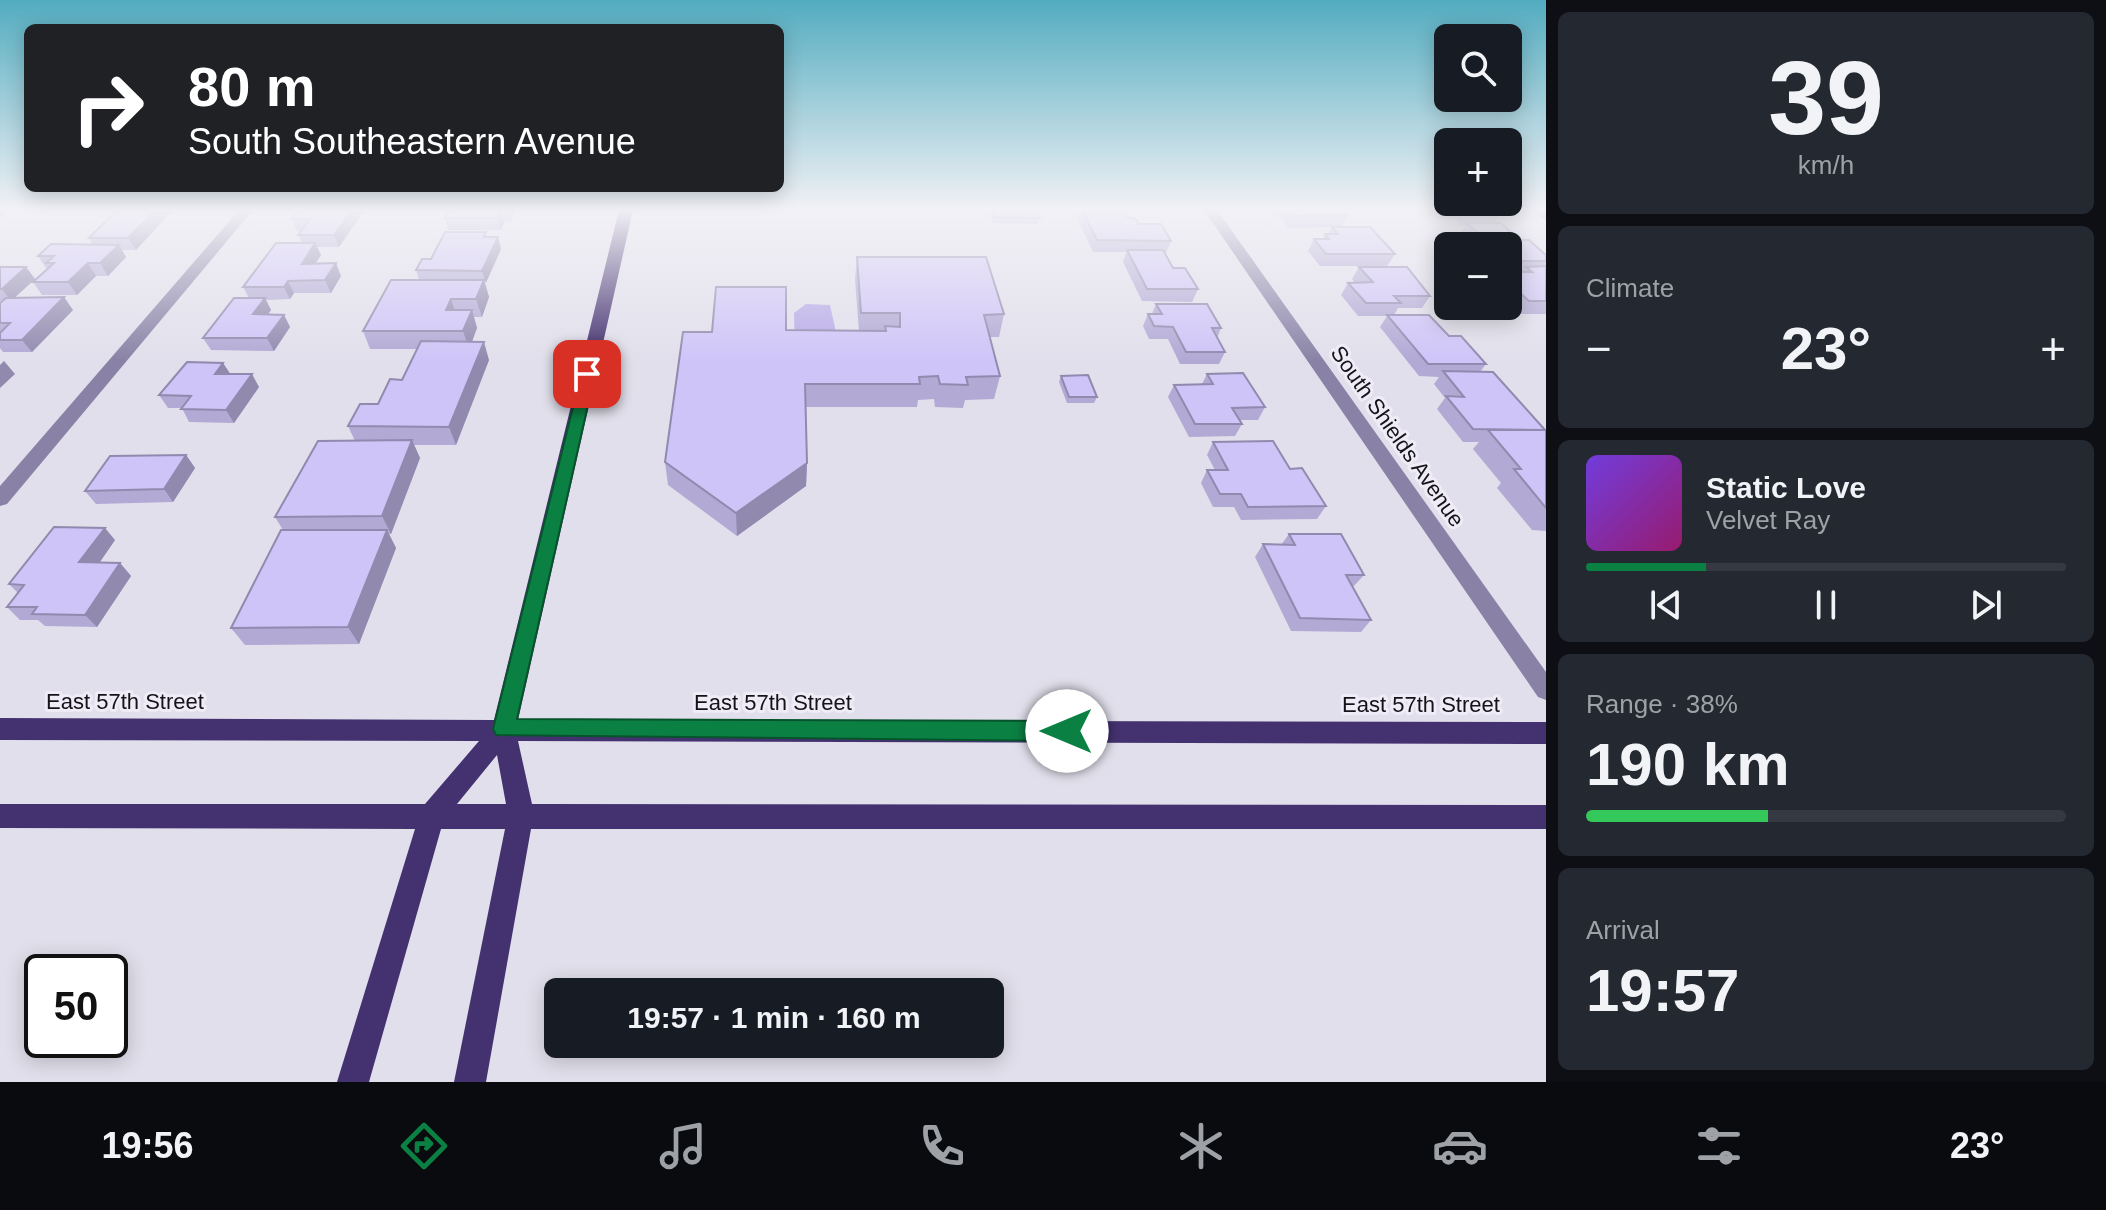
<!DOCTYPE html>
<meta charset="utf-8">
<style>
body{margin:0;font-family:Helvetica,sans-serif;background:#242831;color:#f1f3f6;height:100vh;display:flex;flex-direction:column;font-size:30px;white-space:nowrap}
*{box-sizing:border-box;margin:0}
p{font-size:26px;color:#9ea1a6}
.icon{flex:none;width:44px;height:44px;fill:none;stroke:currentColor;stroke-width:2;stroke-linecap:round;stroke-linejoin:round}
.map{position:relative;flex:1;overflow:hidden}
.details{display:flex;flex-direction:column;gap:12px;padding:12px;background:#0d0f14;width:560px}
.details>*{flex:none}
.banner{position:absolute;left:24px;top:24px;width:760px;height:168px;border-radius:12px;box-shadow:0 4px 20px #0003;background:#202124;color:#fff;overflow:hidden}
.controls{position:absolute;left:1434px;top:24px;display:grid;gap:16px}
.controls a{display:grid;place-items:center;width:88px;height:88px;border-radius:12px;background:#171b24;box-shadow:0 4px 20px #0003;font-size:40px}
.speed{position:absolute;left:24px;top:954px;display:flex;gap:16px;font-size:40px;font-weight:700;text-align:center}
.speed>*{display:grid;place-content:center;width:104px;height:104px;border-radius:50%;background:#171b24;box-shadow:0 4px 20px #0003;line-height:1}
.speed .limit{border:4px solid #111;border-radius:12px;background:#fff;color:#111}
.pin{position:absolute;display:grid;place-items:center;width:68px;height:68px;color:#fff;margin:-34px;border-radius:16px;box-shadow:0 4px 12px #0006}
.me{position:absolute;width:88px;margin:-44px;rotate:270deg;stroke-linejoin:round;filter:drop-shadow(0 0 6px #0008)}
.turn{display:flex;align-items:center;gap:28px;height:168px;padding:0 32px;font-size:36px}
.turn .icon{width:104px;height:104px;stroke-width:2.5}
.turn b{display:block;font-size:56px;line-height:68px}
.big{font-size:60px;font-weight:600;line-height:1.1}
.details .card{flex:1;display:flex;flex-direction:column;justify-content:center;gap:12px;min-width:0;padding:0 28px;border-radius:12px;background:#242831}
.details .dial{align-items:center;gap:0}
.dial b{font-size:104px;line-height:1}
.song{display:flex;align-items:center;gap:24px}
.cover{width:96px;height:96px;border-radius:12px;background:linear-gradient(135deg,hsl(260 70% 55%),hsl(320 70% 35%))}
.played{height:8px;border-radius:4px;background:linear-gradient(90deg,#0b8043 25%,#363941 25%)}
.keys{display:flex;justify-content:space-around;direction:ltr}
.heat{display:flex;justify-content:space-between;align-items:center;font-size:44px;direction:ltr}
.charge{height:12px;border-radius:6px;background:linear-gradient(90deg,#34c759 38%,#363941 0)}
.trip{position:absolute;left:544px;top:978px;width:460px;height:80px;border-radius:12px;background:#171b24;box-shadow:0 4px 20px #0003;font-weight:600;line-height:80px;text-align:center}
.tabs{display:flex;height:128px;justify-content:space-around;align-items:center;background:#090b0e;color:#9ea1a6}
.tabs .icon{width:56px;height:56px}
.tabs .active{color:#0b8043}
.tabs b{font-size:36px;color:#f1f3f6}
main{display:flex;flex:1;min-height:0}
.map>svg:first-child{display:block}
</style>
<main>
<div class="map">
<svg width="1546" height="1082" viewBox="0 0 1546 1082">
<rect width="100%" height="100%" fill="#e1dfeb"/>
<path fill="#b7a9e7" d="M806,304l24,1 7,32 -42,14 -1,-38z"/>
<g fill="none" stroke-linecap="round" stroke-linejoin="round">
<path fill="#8982a6" fill-rule="evenodd" d="M239,210h14l-246,294 -7,2v-20z
M1204,210h13l329,462v28l-8,-3z
M1531,210h15v10z"/>
<path fill="#443270" fill-rule="evenodd" d="M619,210h14l-115,510 1028,2v22l-1028,-3 14,63 1014,1v24h-1015l-45,253h-32l51,-253h-64l-72,253h-32l78,-253 -415,-1v-24h425l54,-63 -479,-1v-22l494,2zM497,755l9,49h-49z"/>
</g>
<path fill="#b2a9d5" d="M117,210l55,1 -36,39h-14l4,7 -18,19h-12l-19,19h-35l-9,-13 16,-14h-3l-8,-12 55,-11 -4,-7z
M299,210h63l1,2 -24,35h-22l4,8 -6,9 26,12 -10,17h-37l-4,6 -24,1 5,10 -3,4 16,1 6,12 -16,24 -63,-1 -8,-12 46,-40 -6,-11 59,-44 -4,-8 3,-4h-4l-5,-12z
M449,210h66l-4,12h-7l-3,8h-53l-3,-12z
M989,210h48l3,8 -2,6 -45,-1z
M1080,210h44l4,8 43,23 -5,12h-1l8,15 25,21 -6,13 -50,-1 -19,-39 3,-10h-33l-16,-34z
M1274,210h68l5,5 -6,12 54,27 -8,12h-67l-12,-15 6,-12h9l2,-5h3l4,-7 -43,1z
M1410,210h84l6,4 -6,9 52,32v59h-26l-12,-12v-56h-37l-12,-11 6,-9h-3l-7,-7h-17l-8,-8h-19z
M487,237h11l3,12 -16,34 4,14 -7,20h-8l3,11 -5,14 17,18 -33,85h-42l6,13 -29,76h-2l7,14 -37,96 -114,1 -14,-17 52,-98 -8,-13 80,-76 -7,-15 30,-22 24,-24 15,-31h-47l-7,-18 56,-51 -3,-10 15,-11z
M857,257l147,57 -5,23h-9l10,39 -6,23 -29,1 -2,8 -28,-1 -1,-8 -16,1 -1,7h-112l2,56 -1,23 -69,50 -69,-51 -3,-23 47,-130 147,-1 -4,-52z
M0,267h26l9,12 -20,18 58,13 -41,42h-29l-3,-4v-45l2,-2h-2z
M1359,267l71,29 -8,12h-24l-4,7 55,21 37,28 -6,8 66,58v101l-14,-1 -35,-42 4,-5 -28,-34 6,-7h-16l-26,-33 8,-11 -11,-14 5,-7 -20,-1 -39,-49 7,-11h-29l-17,-21 7,-12h7l-3,-4z
M1156,304l65,24 -4,10 8,14 -6,12h-39l-12,-25h-19l-6,-13 5,-12h4z
M223,363l7,11 29,13 -25,36 -45,-1 -7,-14h-14l-9,-13z
M1207,374l58,33 -7,13h-18l2,4 -7,12 -46,1 -21,-40 6,-12 28,-1z
M1061,376l36,21 -3,6h-27l-8,-21z
M1213,442l77,27 36,37 -9,13 -76,1 -7,-13h-21l-12,-24 6,-13h8l-8,-15z
M186,455l9,13 -22,34 -77,2 -11,-13z
M1289,534l75,41 -11,12 18,33 -10,12 -70,-1 -36,-74 8,-13 18,1z
M115,540l-16,23h21l11,13 -34,51 -52,-1 -7,-6h-18l-13,-13 11,-14 -9,-9z"/>
<path fill="#9189ae" d="M0,210h10l-10,8z
M155,210l17,1 -36,39 -8,-12z
M352,210h10l1,2 -24,35 -5,-12z
M501,210l3,12 -3,8 -3,-12z
M508,210h7l-4,12z
M498,237l3,12 -15,34 -4,-12z
M315,243l6,12 -14,21 -5,-12z
M119,245l7,12 -18,19 -8,-13z
M88,263l8,13 -19,19 -9,-13z
M336,263l5,13 -10,17 -6,-13z
M26,267l9,12 -24,22 -9,-12z
M484,280l5,17 -7,20 -6,-18z
M288,281l6,12 -4,6 -6,-12z
M64,297l9,13 -41,42 -10,-12z
M265,298l6,12 -12,17 -6,-13z
M451,299l6,18 -11,-7z
M472,310l5,18 -8,21 -6,-18z
M284,315l6,12 -16,24 -7,-13z
M484,342l5,18 -33,85 -7,-18z
M4,361l11,13 -15,14v-23z
M223,363l8,12 -16,-1z
M252,374l7,13 -25,36 -8,-13z
M412,440l8,18 -29,76 -9,-18z
M186,455l9,13 -22,34 -9,-13z
M807,463l-1,23 -69,50 -1,-23z
M105,528l10,12 -24,35 -12,-13z
M387,530l9,18 -37,96 -11,-17z
M120,563l11,13 -34,51 -12,-12z"/>
<path fill="#cfc4f8" stroke="#9189ae" stroke-width="2" d="M117,210h38l-27,28h-39z
M299,210h53l-18,25h-36l12,-16h-18z
M449,210h58h-6l-3,8h-53z
M992,210h45l3,8 -46,-1z
M1082,210h42l4,8h7l3,6h23l10,17 -74,-1z
M1289,210h53l5,5 -53,1z
M1465,210h29l6,4h-31z
M1467,223h34l18,17h10l17,15v6h-38v-15h-25l-7,-6h9z
M1332,227h38l25,27h-69l-12,-15h15l-4,-5h13z
M445,232h41l-2,5h14l-16,34 -66,-1 6,-11h9z
M276,243h39l-13,21 34,-1 -11,17 -37,1 -4,6h-41z
M51,244l68,1 -19,18h-12l-20,19h-35l21,-19h-8l8,-7h-16z
M1127,250h36l10,18h12l13,21h-51z
M857,257h129l18,57 -20,1 16,61 -34,1 2,8 -28,-1 -2,-8 -19,1 1,7h-115l2,79 -71,50 -71,-51 18,-130h29l4,-45h70v43l100,1 -1,-5 15,1v-14h-39z
M1546,266v35h-17l-21,-19v-10h24l-6,-5z
M0,267h26l-24,22h-2z
M1359,267h48l23,29h-36l7,7h-35l-18,-20 25,-1z
M391,280h93l-8,19h-25l-5,11h26l-9,21h-100z
M64,297l-42,43h-22v-7l10,-10h-10v-20l6,-5z
M234,298h31l-12,16 31,1 -17,23h-64z
M1156,304h51l14,24h-9l13,24h-39l-13,-25 -19,-1 -6,-12h14z
M1387,315h42l20,21h12l25,28h-58z
M421,341l63,1 -35,85 -101,-1 12,-22h18l12,-25 12,1z
M187,362l36,1 -8,11h37l-26,36 -45,-1 10,-13 -32,-1z
M1443,371l50,1 52,58 -72,-1 -27,-33 18,1z
M1243,373l22,34 -33,1 10,16h-47l-21,-39 39,-1 -6,-10z
M1088,375l9,22h-28l-8,-21z
M1488,430h58v78l-32,-39h7z
M412,440l-30,76 -107,1 43,-76z
M1273,441l17,28 12,-1 24,38 -78,1 -7,-13h-21l-13,-24h21l-15,-28z
M186,455l-22,34 -79,2 25,-35z
M54,527l51,1 -26,34 41,1 -35,52 -53,-1 5,-7h-30l17,-22 -15,-1z
M281,530h106l-39,97 -117,1z
M1289,534h52l23,41h-18l25,45 -71,-2 -37,-74 32,1z"/>
<linearGradient id="sky" x2="0" y2="1"><stop stop-color="#52acbf"/><stop offset="0.58" stop-color="#f2f1f6"/><stop offset="1" stop-color="#f2f1f6" stop-opacity="0"/></linearGradient>
<rect width="1546" height="361" fill="url(#sky)"/>
<path fill="#0b8043" stroke="#07532c" stroke-width="2" d="M582,371l13,3 -78,345 550,2 8,3 3,7 -3,7 -8,3 -571,-6 -3,-6z"/>
<g text-anchor="middle" stroke-width="6" stroke-linejoin="round" paint-order="stroke">
<g font-size="22" fill="#141317" stroke="#efecf8">
<text transform="translate(1398 436) rotate(55)" y="8">South Shields Avenue</text>
<text x="125" y="709">East 57th Street</text>
<text x="773" y="710">East 57th Street</text>
<text x="1421" y="712">East 57th Street</text>
</g>
</g>
</svg>
<div class="controls">
<a><svg class="icon" aria-label="search" viewBox="0 0 24 24"><circle cx="10" cy="10" r="6"/><path d="M15 15l6 6"/></svg></a>
<a>+</a>
<a>−</a>
</div>
<div class="speed"><div class="limit">50</div></div>
<div class="pin" style="left:587px;top:374px;background:#d93025"><svg class="icon" aria-label="arrive" viewBox="0 0 24 24"><path d="M6 21V4h12l-3 4 3 4H6"/></svg></div>
<svg class="me" style="left:1067px;top:731px" viewBox="-20 -20 40 40"><circle r="19" fill="#fff"/><path d="M0-13L10 11 0 6-10 11z" fill="#0b8043"/></svg>
<div class="trip">19:57 · 1 min · 160 m</div>
<div class="banner">
<div class="turn"><svg class="icon" aria-label="right" viewBox="0 0 24 24"><path d="M7 20v-9h11M14 6l5 5-5 5"/></svg><div><b>80 m</b>South Southeastern Avenue</div></div>
</div>
</div>
<section class="details">
<div class="card dial"><b>39</b><p>km/h</p></div>
<div class="card"><p>Climate</p>
<div class="heat"><a>−</a><b class="big">23°</b><a>+</a></div>
</div>
<div class="card">
<div class="song"><i class="cover"></i><div><b>Static Love</b><p>Velvet Ray</p></div></div>
<div class="played"></div>
<div class="keys"><svg class="icon" aria-label="previous" viewBox="0 0 24 24"><path d="M18 5L8 12l10 7zM5 5v14"/></svg><svg class="icon" aria-label="pause" viewBox="0 0 24 24"><path d="M8 5v14M16 5v14"/></svg><svg class="icon" aria-label="next" viewBox="0 0 24 24"><path d="M6 5l10 7-10 7zM19 5v14"/></svg></div>
</div>
<div class="card"><p>Range · 38%</p><b class="big">190 km</b><div class="charge"></div></div>
<div class="card"><p>Arrival</p><b class="big">19:57</b></div>
</section>
</main>
<nav class="tabs">
<b>19:56</b>
<svg class="icon active" aria-label="directions" viewBox="0 0 24 24"><path d="M12 3l9 9-9 9-9-9zM9 14v-3h6M13 9l2 2-2 2"/></svg>
<svg class="icon" aria-label="music" viewBox="0 0 24 24"><path d="M9 18V5l10-2v13"/><circle cx="6" cy="18" r="3"/><circle cx="16" cy="16" r="3"/></svg>
<svg class="icon" aria-label="phone" viewBox="0 0 24 24"><path d="M5 4h4l2 5-3 2q2 4 5 5l2-3 5 2v4C11 20 4 13 5 4z"/></svg>
<svg class="icon" aria-label="climate" viewBox="0 0 24 24"><path d="M12 3v18M4 7l16 10M4 17L20 7"/></svg>
<svg class="icon" aria-label="car" viewBox="0 0 24 24"><path d="M5 17H2v-5l4-1 3-4h7l3 4 3 1v5h-3M9 17h6M6 11h13"/><circle cx="7" cy="17" r="2"/><circle cx="17" cy="17" r="2"/></svg>
<svg class="icon" aria-label="filters" viewBox="0 0 24 24"><path d="M4 7h16M4 17h16"/><circle cx="9" cy="7" r="2"/><circle cx="15" cy="17" r="2"/></svg>
<b>23°</b>
</nav>
